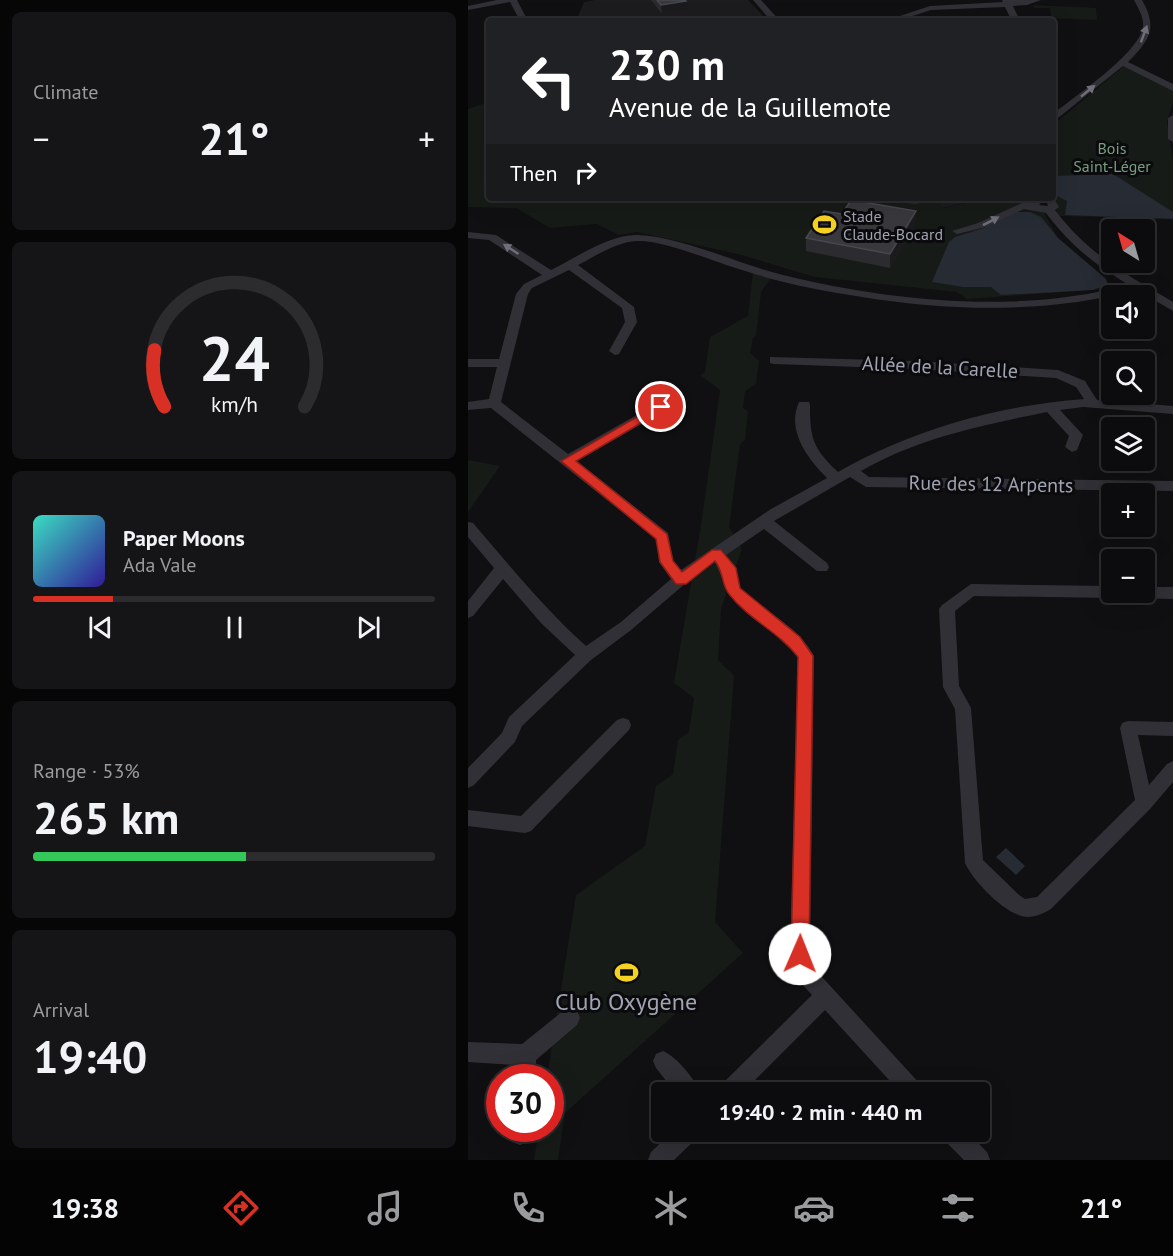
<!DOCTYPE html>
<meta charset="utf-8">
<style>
body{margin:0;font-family:"PT Sans",sans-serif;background:#151416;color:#f1f3f6;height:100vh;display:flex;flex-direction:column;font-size:22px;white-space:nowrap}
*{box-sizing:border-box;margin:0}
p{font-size:20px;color:#9a9b9d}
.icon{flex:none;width:33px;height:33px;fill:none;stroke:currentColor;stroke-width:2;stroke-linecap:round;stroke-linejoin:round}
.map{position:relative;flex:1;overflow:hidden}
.side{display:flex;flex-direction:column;gap:12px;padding:12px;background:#070607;width:468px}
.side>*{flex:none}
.banner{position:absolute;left:18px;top:18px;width:570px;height:183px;border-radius:6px;box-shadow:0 6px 24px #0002,0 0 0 2px #2c2b2e;background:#202124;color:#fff;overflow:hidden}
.needle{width:39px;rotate:323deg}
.buttons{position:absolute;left:633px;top:219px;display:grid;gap:12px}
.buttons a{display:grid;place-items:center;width:54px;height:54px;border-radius:6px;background:#0c0b0d;box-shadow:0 6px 24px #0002,0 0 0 2px #2c2b2e;font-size:30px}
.speed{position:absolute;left:18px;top:1064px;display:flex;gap:12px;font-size:30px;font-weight:700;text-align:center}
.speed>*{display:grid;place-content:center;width:78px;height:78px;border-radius:50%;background:#0c0b0d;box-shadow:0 6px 24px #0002,0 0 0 2px #2c2b2e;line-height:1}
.speed .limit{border:9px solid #d22;background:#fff;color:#111}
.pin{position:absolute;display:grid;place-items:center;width:51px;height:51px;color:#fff;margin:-26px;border:3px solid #fff;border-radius:50%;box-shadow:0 2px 6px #0007}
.me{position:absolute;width:66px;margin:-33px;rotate:1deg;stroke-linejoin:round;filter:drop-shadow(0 0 4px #0008)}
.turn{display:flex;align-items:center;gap:21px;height:126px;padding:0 24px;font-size:27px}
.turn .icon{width:78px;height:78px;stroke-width:2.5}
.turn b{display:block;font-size:42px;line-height:51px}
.then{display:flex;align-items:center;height:57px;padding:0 24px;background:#0003;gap:12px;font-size:22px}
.big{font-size:45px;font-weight:600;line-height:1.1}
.side .tile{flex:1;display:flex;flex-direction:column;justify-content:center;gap:9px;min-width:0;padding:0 21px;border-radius:9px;background:#151416}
.side .dial{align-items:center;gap:0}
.dial svg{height:156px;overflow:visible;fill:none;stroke:#2c2b2e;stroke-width:7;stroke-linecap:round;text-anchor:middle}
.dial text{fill:#f1f3f6;stroke:none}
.song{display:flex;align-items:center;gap:18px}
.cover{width:72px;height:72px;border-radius:9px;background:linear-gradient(135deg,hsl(170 70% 55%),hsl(250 70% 35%))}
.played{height:6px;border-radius:3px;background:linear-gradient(90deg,#d93025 20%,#2c2b2e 20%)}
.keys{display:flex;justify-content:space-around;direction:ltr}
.heat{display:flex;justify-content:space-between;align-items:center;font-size:33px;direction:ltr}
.charge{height:9px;border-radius:4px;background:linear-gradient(90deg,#34c759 53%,#2c2b2e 0)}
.trip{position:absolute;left:183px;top:1082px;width:339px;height:60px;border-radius:6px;background:#0c0b0d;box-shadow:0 6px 24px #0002,0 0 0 2px #2c2b2e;font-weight:600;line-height:60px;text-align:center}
.menu{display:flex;height:96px;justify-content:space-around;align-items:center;background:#050405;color:#9a9b9d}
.menu .icon{width:42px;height:42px}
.menu .selected{color:#d93025}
.menu b{font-size:27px;color:#f1f3f6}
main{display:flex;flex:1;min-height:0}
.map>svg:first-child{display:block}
</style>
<main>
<section class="side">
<div class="tile"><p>Climate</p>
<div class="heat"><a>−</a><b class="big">21°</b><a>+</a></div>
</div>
<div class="tile dial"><svg viewBox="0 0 100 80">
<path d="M14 69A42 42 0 1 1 86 69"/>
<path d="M14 69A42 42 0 0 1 9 40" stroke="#d93025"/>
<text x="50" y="56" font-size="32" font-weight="700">24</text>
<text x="50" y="72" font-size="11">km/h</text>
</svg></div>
<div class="tile">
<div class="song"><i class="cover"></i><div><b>Paper Moons</b><p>Ada Vale</p></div></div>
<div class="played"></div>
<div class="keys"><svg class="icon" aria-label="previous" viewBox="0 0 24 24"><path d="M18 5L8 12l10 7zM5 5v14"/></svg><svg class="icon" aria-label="pause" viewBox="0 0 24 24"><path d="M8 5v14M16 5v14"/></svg><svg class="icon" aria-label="next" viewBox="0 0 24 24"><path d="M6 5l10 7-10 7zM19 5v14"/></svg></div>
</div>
<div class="tile"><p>Range · 53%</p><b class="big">265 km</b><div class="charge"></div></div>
<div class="tile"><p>Arrival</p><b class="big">19:40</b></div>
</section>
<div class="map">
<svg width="705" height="1160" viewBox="0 0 705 1160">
<rect width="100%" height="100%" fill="#100f11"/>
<path fill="#1c1b1e" d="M127,0h153l20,21h-192l8,-19z
M378,198h143l-62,13 -36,-3z"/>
<path fill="#161b18" d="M565,5l63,3 1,12 -46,-2 -1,-10h-16z
M656,66l49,24v12l-6,20 6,39v58l-114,-3 -9,-18h3v-73z
M21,102v96h356l37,8 7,-8h12l4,5 11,1 11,-6h41l-28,5 3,5 46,-10h47l22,40 45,38 5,9 -15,5 -126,9 -10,-7 -142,-15 -77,-23 -101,-22 -18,3 -22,-11 -47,4 -34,-20 -48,-1v-98z
M285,272l18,6 -10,14 -5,44 -3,2 -3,15 9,8 -3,23 -11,7 -2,17 5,3 -3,29 -5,4 -11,83 13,22 -21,60 -3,51 16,16 -19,246 28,31 -178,160 -7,47h-24l5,-32h11v-51h-3l29,-182 69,-49 11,-60 17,-12 5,-34 11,-8 5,-34 -20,-15 28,-164 18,-129 -20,-15 5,-3 5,-35 38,-21z
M0,460l32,6 -32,46z"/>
<path fill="#262b34" d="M645,174l60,38v7l-108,-4 2,-14 -14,-7v-18z
M547,212h15l11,5 17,21 48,41 2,6 -15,5 -92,5 -10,-8h-28l-31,-5 17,-40 6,-5 29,-9z
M538,848l19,18 -9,9 -20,-18z"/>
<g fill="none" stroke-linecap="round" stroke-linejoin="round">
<path fill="#303036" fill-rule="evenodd" d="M29,0h20l11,21h-8l-10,-19 -42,8v-4z
M285,0h8l19,21h-9z
M534,0h39l-14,5 -14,1 7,15h-8l-7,-14 -74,3 -34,11h-12l45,-15 73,-4z
M666,0h8c16,28 8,40 -14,62l45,22v7l-50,-25 -70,56v-8c21,-17 88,-62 90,-88 1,-9 -5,-18 -9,-26z
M705,115v27l-5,-3v-21z
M585,197l6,10 -4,3c34,45 71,64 118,92v9l-36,-21c-88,23 -183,22 -275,7 -40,-6 -81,-14 -120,-27 -28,-8 -77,-30 -105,-29 -21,1 -41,15 -59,24l56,42 3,15 -18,32 -4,1 -6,-4 16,-29 -3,-14 -53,-38 -37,18 -4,6 -27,108 67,52 88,-50h10l1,3 -1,3 -89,51 91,72 5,27 8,10 90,-61 56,-31c-19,-19 -41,-47 -28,-76h10l1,3c0,34 3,43 28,67 73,-42 162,-67 246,-73l-8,-12 -20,-9 -141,-9 -141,-5 -4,-1v-6l145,4 143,9 27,11 12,19 76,6v8l-90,-7 -23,3 23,25 -6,15 -5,2 -7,-5 4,-11 -22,-24c-64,13 -129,26 -186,59l8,6 304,4v10l-307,-4 -16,-10 -76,44 53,42 2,4 -2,4h-10l-53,-42 -38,26c7,10 7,25 15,34 23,23 58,37 73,67l-4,298 2,12 109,119 4,7h-25l-75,-82 -82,82h-26l4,-7 91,-90 -16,-17 -6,-24 8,-297 -9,-12 -59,-49 -15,-34 -22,15 -62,53 -40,30 -69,66 -7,16 -41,43 -6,3v-20l34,-35 7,-16 66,-62 -34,-32 -38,-44 -30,37 -5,2v-17l26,-33 -26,-31v-15l5,1c37,43 71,85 113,123l35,-24 50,-43 -12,-17 -3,-23 -165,-131 -23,2v-8l21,-3 8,-32h-29v-8h31l17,-65 8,-10 18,-9 -53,-35 -21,-2v-6l28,3 55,35c25,-12 58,-36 87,-35 45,2 100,29 145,40 111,27 235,39 346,10 -35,-21 -58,-39 -83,-72l-22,-4 -38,18 -29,7 -5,-3 26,-8 55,-25zM574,201l5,1 1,4 -9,-1z
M503,584l141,2v6h7l-7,6 -138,-2 -19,15 4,75 12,22 12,152 36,35 6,4 12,-2 98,-97 -15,-72 2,-5 6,-2 45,1v14l-35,-1 11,50 18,-21 6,-3v21l-23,27 -99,100c-7,4 -15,8 -23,8 -21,0 -55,-36 -63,-54l-10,-154 -12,-22 -4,-78 3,-4z
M676,587h29v12l-46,-1 -7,-6h24z
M155,718l6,2 2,5 -2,5 -98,101 -6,2 -57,-7v-16l53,6 96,-96z
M102,1008l7,3 3,7 -3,7 -41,35v17h-20l-1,-12 -47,-3v-20l54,2 41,-33z
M195,1051c14,6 31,27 37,41h-25l-19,-24 -3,-7 3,-7z
M43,1128h22l-5,14 -8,3 -8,-3 -3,-8z
M205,1131h26l-3,8 -22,21h-26l3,-8z
M472,1131h26l21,21 3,8h-26l-21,-21z"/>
</g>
<path fill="#2c2b2f" d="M183,0h34l1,10 -24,4z
M432,198h27l-2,2 -7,4 -13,-1z
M374,214l73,11 -25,43 -84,-17v-13z"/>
<path fill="#1b1a1d" d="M218,1v9l-24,4 -1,-9z
M451,198h8l-2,2 -7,4z
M448,211l-1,14 -25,43v-14z"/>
<path fill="#38383d" stroke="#48494f" stroke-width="1.5" d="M189,0h28l1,1 -25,4z
M383,200l65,11 -26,43 -84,-16 18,-27 18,3z"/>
<defs><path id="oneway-solid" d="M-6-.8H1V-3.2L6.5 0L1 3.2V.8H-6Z" transform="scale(1.5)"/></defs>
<g fill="#6e6f7a">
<use href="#oneway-solid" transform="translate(676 34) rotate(-70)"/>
<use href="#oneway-solid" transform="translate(620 91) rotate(-39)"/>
<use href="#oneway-solid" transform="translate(523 221) rotate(-27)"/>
<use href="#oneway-solid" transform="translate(43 249) rotate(-147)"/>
</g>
<path fill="#d93025" stroke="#8d1f18" stroke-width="1.5" d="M193,403l4,1v5l-89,52 91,73 6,27 9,11 30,-22h9l15,18 4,20 60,49 13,19 -4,298 -2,6 -7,2 -6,-2 -3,-6 7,-297c-19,-25 -50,-38 -69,-63 -8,-10 -5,-22 -14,-33l-29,23h-10l-16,-22 -4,-23 -95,-78z"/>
<defs>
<symbol id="stadium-bare" viewBox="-9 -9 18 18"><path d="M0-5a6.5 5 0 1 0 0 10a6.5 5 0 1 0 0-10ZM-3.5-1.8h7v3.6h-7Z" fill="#f4d224" stroke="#0b0a0c" stroke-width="2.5" paint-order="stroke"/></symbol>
</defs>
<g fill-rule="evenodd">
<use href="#stadium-bare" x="340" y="208" width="33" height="33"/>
<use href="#stadium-bare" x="142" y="956" width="33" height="33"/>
</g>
<g text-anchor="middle" stroke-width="6" stroke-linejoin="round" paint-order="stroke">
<g font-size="16" fill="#769e80" stroke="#0b0a0c">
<text x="644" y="154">Bois<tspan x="644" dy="18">Saint-Léger</tspan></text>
</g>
<g font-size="16" fill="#a0a3b2" stroke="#0b0a0c" text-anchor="start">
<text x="375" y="222">Stade<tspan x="375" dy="18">Claude-Bocard</tspan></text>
</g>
<g font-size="20" fill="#a0a3b2" stroke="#0b0a0c">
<text transform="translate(472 367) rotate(3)" y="7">Allée de la Carelle</text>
<text transform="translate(523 484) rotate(1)" y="7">Rue des 12 Arpents</text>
</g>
<g font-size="24" fill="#a0a3b2" stroke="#0b0a0c">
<text x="158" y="1010">Club Oxygène</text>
</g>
</g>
</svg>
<div class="buttons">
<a><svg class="needle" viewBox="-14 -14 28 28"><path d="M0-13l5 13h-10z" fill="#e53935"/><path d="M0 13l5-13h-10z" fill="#9a9b9d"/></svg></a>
<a><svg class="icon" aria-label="sound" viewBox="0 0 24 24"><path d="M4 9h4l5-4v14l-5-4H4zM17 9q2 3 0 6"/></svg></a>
<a><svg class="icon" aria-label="search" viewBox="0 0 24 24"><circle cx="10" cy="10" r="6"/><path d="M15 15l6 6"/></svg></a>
<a><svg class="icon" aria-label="layers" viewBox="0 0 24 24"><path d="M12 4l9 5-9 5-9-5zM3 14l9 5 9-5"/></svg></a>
<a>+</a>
<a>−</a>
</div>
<div class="speed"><div class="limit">30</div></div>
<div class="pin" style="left:193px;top:407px;background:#d93025"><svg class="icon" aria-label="arrive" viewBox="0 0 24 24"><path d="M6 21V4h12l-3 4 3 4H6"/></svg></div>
<svg class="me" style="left:332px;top:954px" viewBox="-20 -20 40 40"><circle r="19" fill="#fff"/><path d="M0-13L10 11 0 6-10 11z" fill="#d93025"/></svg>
<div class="trip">19:40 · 2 min · 440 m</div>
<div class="banner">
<div class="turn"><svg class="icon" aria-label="left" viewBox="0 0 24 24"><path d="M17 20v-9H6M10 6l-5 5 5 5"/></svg><div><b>230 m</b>Avenue de la Guillemote</div></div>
<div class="then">Then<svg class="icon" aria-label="right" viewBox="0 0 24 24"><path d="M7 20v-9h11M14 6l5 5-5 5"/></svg></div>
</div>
</div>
</main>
<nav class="menu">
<b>19:38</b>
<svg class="icon selected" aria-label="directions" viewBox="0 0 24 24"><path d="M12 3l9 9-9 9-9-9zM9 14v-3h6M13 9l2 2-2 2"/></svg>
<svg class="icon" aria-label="music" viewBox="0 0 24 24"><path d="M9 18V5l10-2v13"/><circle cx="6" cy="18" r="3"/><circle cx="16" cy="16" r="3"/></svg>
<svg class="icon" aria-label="phone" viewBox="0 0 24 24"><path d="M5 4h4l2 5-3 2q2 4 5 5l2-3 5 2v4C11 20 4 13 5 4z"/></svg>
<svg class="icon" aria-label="climate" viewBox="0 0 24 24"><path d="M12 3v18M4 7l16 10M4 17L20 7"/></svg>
<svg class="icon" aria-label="car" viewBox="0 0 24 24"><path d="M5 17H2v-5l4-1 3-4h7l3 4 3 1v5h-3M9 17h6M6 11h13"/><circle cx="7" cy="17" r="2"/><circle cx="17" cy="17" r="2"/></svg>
<svg class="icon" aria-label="filters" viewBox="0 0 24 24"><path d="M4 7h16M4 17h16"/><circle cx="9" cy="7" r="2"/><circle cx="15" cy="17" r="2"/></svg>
<b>21°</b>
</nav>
